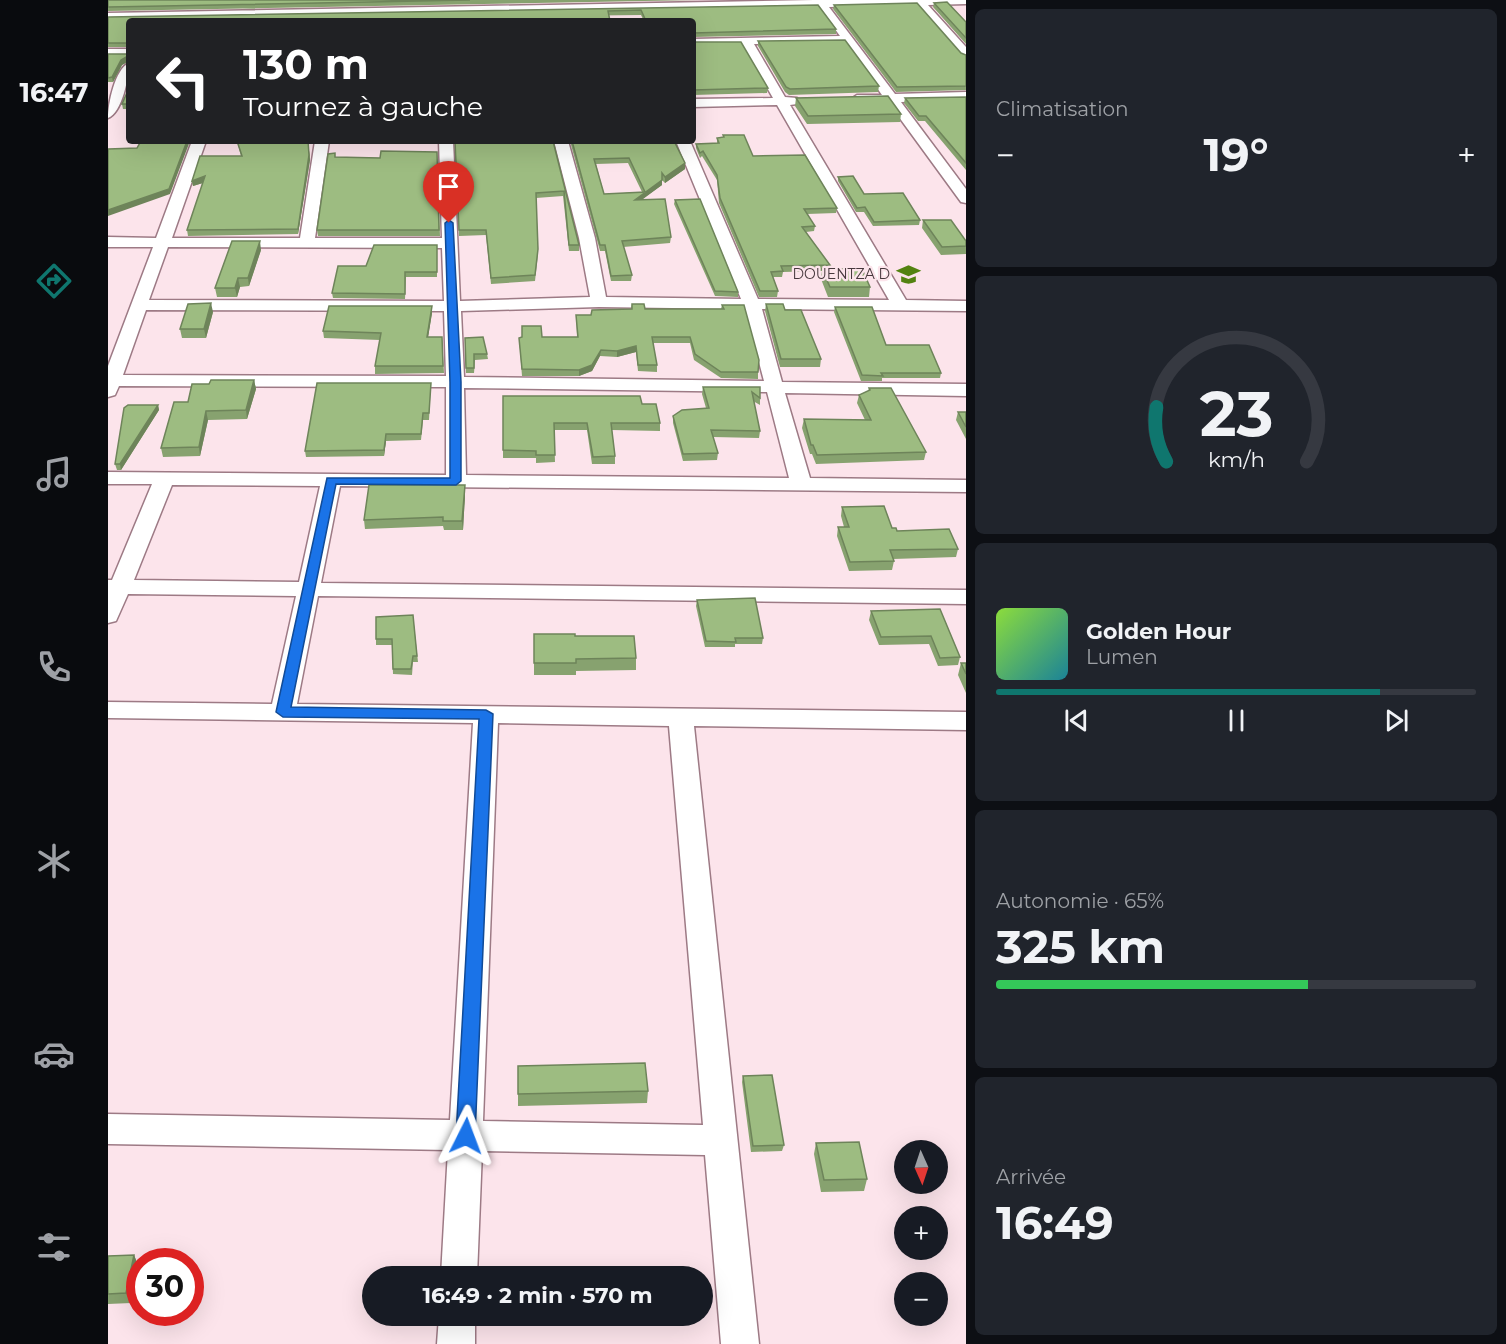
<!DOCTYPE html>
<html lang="fr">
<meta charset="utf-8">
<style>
body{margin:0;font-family:Montserrat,sans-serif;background:#20242c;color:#f1f3f6;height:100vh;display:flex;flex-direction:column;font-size:22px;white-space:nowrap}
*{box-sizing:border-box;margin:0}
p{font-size:20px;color:#9ea1a6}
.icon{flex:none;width:33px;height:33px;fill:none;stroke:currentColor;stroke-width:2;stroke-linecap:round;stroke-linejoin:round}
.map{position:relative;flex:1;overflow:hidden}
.details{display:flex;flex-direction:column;gap:9px;padding:9px;background:#0d0f14;width:540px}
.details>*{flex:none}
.top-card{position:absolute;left:18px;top:18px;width:570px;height:126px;border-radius:6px;box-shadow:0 6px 24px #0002;background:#202124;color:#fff;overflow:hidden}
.needle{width:39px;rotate:177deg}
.tools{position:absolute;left:786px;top:1140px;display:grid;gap:12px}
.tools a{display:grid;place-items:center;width:54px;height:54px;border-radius:50%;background:#171b24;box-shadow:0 6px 24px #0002;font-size:30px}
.speed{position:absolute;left:18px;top:1248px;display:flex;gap:12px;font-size:30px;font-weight:700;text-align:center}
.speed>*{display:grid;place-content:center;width:78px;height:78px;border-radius:50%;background:#171b24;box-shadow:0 6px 24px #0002;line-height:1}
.speed .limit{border:9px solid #d22;background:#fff;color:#111}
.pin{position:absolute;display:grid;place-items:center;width:51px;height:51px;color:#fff;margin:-62px -26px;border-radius:50% 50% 50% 0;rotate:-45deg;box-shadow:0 0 6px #0007}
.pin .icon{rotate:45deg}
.me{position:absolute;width:66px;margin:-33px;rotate:3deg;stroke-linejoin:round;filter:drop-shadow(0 0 4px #0008)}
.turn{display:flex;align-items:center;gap:21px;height:126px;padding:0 18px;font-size:27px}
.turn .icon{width:78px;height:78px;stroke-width:2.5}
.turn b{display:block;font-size:42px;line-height:51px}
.big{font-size:45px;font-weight:700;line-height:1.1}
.details .widget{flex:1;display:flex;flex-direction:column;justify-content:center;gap:9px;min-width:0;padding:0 21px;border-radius:9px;background:#20242c}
.details .dial{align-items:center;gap:0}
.dial svg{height:156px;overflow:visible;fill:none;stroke:#363941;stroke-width:7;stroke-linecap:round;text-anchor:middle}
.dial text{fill:#f1f3f6;stroke:none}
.song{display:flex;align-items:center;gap:18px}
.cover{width:72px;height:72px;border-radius:9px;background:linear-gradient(135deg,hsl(90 70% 55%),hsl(190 70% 35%))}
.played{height:6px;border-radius:3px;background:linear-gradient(90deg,#0f766e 80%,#363941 80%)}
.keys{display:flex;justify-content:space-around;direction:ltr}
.heat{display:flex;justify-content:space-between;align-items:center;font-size:33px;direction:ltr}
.charge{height:9px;border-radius:4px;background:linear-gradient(90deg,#34c759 65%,#363941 0)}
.trip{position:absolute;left:254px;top:1266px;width:351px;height:60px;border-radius:30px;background:#171b24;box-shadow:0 6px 24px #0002;font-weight:700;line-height:60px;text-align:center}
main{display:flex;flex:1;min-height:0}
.menu{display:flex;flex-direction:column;width:108px;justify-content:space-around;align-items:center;background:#090b0e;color:#9ea1a6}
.menu .icon{width:42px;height:42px}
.menu .current{color:#0f766e}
.menu b{font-size:27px;color:#f1f3f6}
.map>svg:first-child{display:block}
</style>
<main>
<nav class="menu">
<b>16:47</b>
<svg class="icon current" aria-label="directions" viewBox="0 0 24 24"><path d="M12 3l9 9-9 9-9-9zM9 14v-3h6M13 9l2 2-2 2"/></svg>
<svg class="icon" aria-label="music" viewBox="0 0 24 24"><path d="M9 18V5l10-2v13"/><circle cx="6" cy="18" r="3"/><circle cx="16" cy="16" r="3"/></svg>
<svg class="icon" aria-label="phone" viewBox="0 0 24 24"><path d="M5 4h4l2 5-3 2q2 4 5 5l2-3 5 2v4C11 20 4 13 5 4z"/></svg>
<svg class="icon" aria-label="climate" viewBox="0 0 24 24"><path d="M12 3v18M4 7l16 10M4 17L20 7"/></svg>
<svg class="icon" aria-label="car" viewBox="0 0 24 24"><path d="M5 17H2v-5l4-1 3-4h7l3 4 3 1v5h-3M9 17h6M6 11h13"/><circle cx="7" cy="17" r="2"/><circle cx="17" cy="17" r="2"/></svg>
<svg class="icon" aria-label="filters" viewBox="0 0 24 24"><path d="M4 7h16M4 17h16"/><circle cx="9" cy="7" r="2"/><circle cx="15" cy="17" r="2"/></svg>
</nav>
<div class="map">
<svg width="858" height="1344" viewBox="0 0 858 1344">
<rect width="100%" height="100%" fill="#fce4eb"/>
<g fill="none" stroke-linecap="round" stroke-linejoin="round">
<defs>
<path id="minor" d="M706,0h152v4l-38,1 38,42v11l-4,-2 -45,-51 -88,2 66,87 71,-2v8l-65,2 65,87v14l-5,-1 -73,-100h-35l-2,-3 6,-4h25l-37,-52 -91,1 31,53 12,1 2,3 -2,3 -7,1 116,195 60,1v10l-204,-2 20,73 184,2v12l-181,-3 25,85 156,2v12l-626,-6 -19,97 645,7v14l-648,-8 -21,108 669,8v18l-272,-4 65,618h-38l-16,-189 -223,-4 -5,125h-36l7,-126 -340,-6v-30l342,6 23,-397 -365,-5v-16l164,2 24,-108 -168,-2 -12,27 -8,2v-43h4l40,-96h-44v-12l338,3v-88l-327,-1 -4,9 -7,2v-31l45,-119h-45v-10l48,1 36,-97h14l-34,97h128l15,-97h14l-14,97h127l-3,-97h14l7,160 130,-4 -11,-59 -25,-97h14l27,97 11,59 135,2 -65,-158h14l68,158 131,1 -112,-195 -84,2v-8l80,-1 -31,-54 -49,1v-6l147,-3 -21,-29 -711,12v-6zM60,247l274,1 2,53 -295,-1zM491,307l146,2 19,72 -300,-4 -3,-66zM38,310l298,1 2,65 -323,-1zM356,388l303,4 22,86 -323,-3zM64,485l148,1 -21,96 -165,-2zM390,723l171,3 34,399 -220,-4z
M0,49h21v8h-21z
M21,63c0,14 -7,50 -21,55 0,-14 7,-49 21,-55z
M331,1316h36v28h-38z"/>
</defs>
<use href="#minor" stroke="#9d7a85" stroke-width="3"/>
<use href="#minor" fill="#fff" fill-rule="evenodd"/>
</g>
<path fill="#87a26f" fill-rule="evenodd" d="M0,0h590l-590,11z
M826,3l32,19v22l-33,-37z
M710,5l18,24v5l-143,3v-16h-49l-3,-6 -512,6v26h-21v-30z
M726,5l132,50v35l-70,2 -63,-83z
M650,41l121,45 -1,6 -89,3 -4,-3 -27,-46z
M585,42l75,46 -1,5 -74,2z
M0,54h21v7l-7,4 -9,17h-5z
M21,88v21h-6l-1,-5z
M858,97v73l-41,-49h-7l-14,-18 1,-5z
M688,98l105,16 -1,8 -93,2 -12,-18z
M615,135l30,21 84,52 -1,5 -29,1 8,12 -1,5 -8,1 24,33 -1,4 41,18 -1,10h-41l-7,-18 1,-8 -39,1 -1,5h-9l5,14 -1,6h-18l-40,-94 -2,-23 -15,-24 -2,2 -4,-10v-4l21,-1v-5l6,-1z
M129,141h71l2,19 -12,74 -110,2 -1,-6 16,-47 -10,3 -1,-5 49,-25z
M347,141h98l26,104v6h-10l-6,-55 -27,2 2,56 -3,27 -44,3 -5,-49 -27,1z
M462,141h104l11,28 -20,14 -3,-3v5l-20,14 29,38 -1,6 -47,4 9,28 -1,6h-20l-6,-30h-5zM520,163l14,29 -38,2 -8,-30z
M329,152l3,84h-122l-1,-6 18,-73 45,1z
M730,177l26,17 56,26 -1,5 -46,1 -9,-14h-8l-18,-31z
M567,200l63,92v5l-23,-1 -41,-92z
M815,220l43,21v13l-25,1 -19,-27z
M329,245v32h-31l-1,22 -72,-1 -1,-5z
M153,250l-12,36 -9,1 -3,10h-20l-2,-9z
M524,304l13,5h76l1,-4 36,67v7l-37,-1 -27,-18 -4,-17h-37l4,22v7l-19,-1 -2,-19 -19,5 -17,-1 -8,15 -13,5h-57l-3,-38 58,-1 -1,-22h15l40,-6z
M658,304l19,6 36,49 -1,8h-40l-15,-56z
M324,306v7l-4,24h14l2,36 -69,1v-8l5,-26 -56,-2 -1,-7z
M727,307l51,38 55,28 -1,5h-58v3h-21l-27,-69z
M105,312l-7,26h-24l-2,-9z
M357,338l22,16 1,5 -13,1 -1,13h-8z
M146,380l2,9 -9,30 -39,1 -8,36 -37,1 -2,-9 27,-46 21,-18z
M323,383l-2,37h-6l-2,20 -35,1 -2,15 -78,1 -1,-6z
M595,387h57v18l-7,-4 7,30 -1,7 -46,-1 5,16 -1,7 -34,1 -10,-38v-7l33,-8 -4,-14z
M761,388l57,64 -2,8 -108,4 -4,-10h-2l-8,-26 2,-9 61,1 -8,-17 2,-8 9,-4z
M395,396l139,8 18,19v8l-48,-1 3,26v8h-23l-5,-34h-33l1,32 -19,1v-5h-33z
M50,405l1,5 -38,60h-4l-2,-6z
M850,412h8v27l-10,-19z
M357,495l-2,35h-19l-1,-4 -78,3 -1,-9z
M734,507l55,24 61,18 -2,8 -63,2 1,2 -2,9 -43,1 -12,-35 1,-9h6l-3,-11z
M589,600l66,38 -1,6h-27v3h-30l-9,-41z
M832,609l20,48 -2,8 -20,1 -9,-22 -50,1 -10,-25 2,-9z
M305,615l5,47h-5l-1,13 -19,-1 -1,-29h-16v-6z
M426,634l41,2 61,22v12l-60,1v4h-42z
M853,663h5v30l-8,-18z
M410,1066l130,25 -1,12 -129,3z
M635,1076l41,69 -2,6 -31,1 -9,-70z
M708,1143l51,36 -3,12 -43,1 -7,-38z
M26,1255l4,10 -7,38 -23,1v-48z"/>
<path fill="#6e845a" d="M20,56l1,5 -7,4 -9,17 -1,-5 9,-17z
M79,141h3l-20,53 -62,22v-6z
M200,141l2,19 -12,74v-5z
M577,163v6l-20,14v-6z
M97,176l1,6 -13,4 -1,-5z
M554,180v5l-27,20v-5z
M152,241l1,9 -12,36 -1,-8z
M130,278l2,9 -3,10 -2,-9z
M103,303l2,9 -7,26 -2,-9z
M324,306v7l-5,31v-7z
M528,346v6l-19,5v-6z
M493,350l-1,6 -8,15 -13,5v-6z
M146,380l2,9 -9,30 -1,-9z
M50,405l1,5 -38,60 -1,-6z
M98,411l2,9 -8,36 -1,-9z
M278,434v7l-2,15v-6z
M357,485v10l-2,35 -1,-9z
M26,1255l4,10 -7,38 -5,-10z"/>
<path fill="#9dbc81" stroke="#6e845a" stroke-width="1.5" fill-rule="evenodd" d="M0,0h362l-362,7z
M839,2l19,20v16l-32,-35z
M809,3l44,50 5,2v31l-69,1 -63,-82z
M710,5l18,24 -143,4v-12h-47l-5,-11 -33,1 2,10h-481v22h-21v-26z
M737,40l34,46 -89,3 -4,-2 -28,-46z
M585,42h48l27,46 -75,2z
M0,54h21v3l-1,-1 -7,4 -9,17 -4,1z
M21,88v16h-7z
M780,96l13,18 -93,2 -12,-18z
M858,97v66l-40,-47h-7l-14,-18z
M615,135h21l9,21 52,-1 32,53 -33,1 11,17 -13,1 28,38 -49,1 2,5 -12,1 7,19h-18l-40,-93 -3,-23 -14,-24 -3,2 -4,-9 23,-1 -2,-5 7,-1z
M33,141h46l-18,48 -61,21v-61l29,-1z
M129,141h71l1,14 -11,74 -111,1 18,-54 -13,5 8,-25h42z
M347,141h98l26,104h-10l-5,-54 -28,2 2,56 -3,26 -44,3 -5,-48h-27z
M464,141h102l11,22 -20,14 -3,-4v7l-27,20 30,-1 6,38 -49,4 10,34 -21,1 -6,-31h-5zM521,158l16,34 -41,2 -10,-35z
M273,151l56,1 2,78h-122l11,-76 7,-1v4l45,1z
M745,176l11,18 39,-1 17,27 -46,2 -9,-15 -8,1 -19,-31z
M592,199l38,93 -23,-1 -40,-91z
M815,220h28l15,21v5l-24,1z
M124,241h28l-12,37h-10l-3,10h-20z
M266,245h63v27h-32v22l-73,-1 6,-27h28z
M714,269h40l8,18h-40z
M103,303l-7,26h-24l8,-25z
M524,304h12l1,5h79l-2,-4h22l15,55 -1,12h-37l-26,-18 -5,-17h-38l5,28h-19l-2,-19 -19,5 -16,-1 -9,15 -13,5 -57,-1 -3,-31 3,-1v-11h19l1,11h36l-2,-22h15l1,-5 40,-1z
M658,304h17l2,6h16l20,49h-40z
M221,306h103l-5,31h15l1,29h-68l6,-33 -58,-2z
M727,307h37l14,38h43l12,28h-60l2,3 -21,-1z
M375,337l4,17h-13v14h-8l-1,-30z
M103,380h43l-8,30 -40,1 -7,36 -38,1 13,-46h14l4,-18h17z
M209,383h114l-2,30h-6l-2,21h-35l-2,16 -79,1z
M595,387h57v11l-8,-6 8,39 -49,-1 7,23 -35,1 -10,-38 9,-6 27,-2z
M761,388h22l35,64 -109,3 -4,-10h-2l-7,-26 67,1 -12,-25 11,-5z
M395,396h137l2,8h14l4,19h-49l4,33 -22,1 -6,-34h-33l1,32h-19v-4l-33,-1z
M20,405h30l-38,59h-5l9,-56z
M850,412h8v15z
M261,485h96l-3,36h-19v-4l-79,3z
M776,506l8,22h4l1,3 52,-2 9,20 -68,1 4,11 -44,1 -12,-35h11l-7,-20z
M647,598l8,40h-28l1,4 -30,-1 -9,-41z
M832,609l20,48 -20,1 -9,-22 -50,1 -10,-26z
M305,615l4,41h-4l-2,13h-18l-1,-30h-16v-22z
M426,634h41v2h59l2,22 -60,1v4h-42z
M853,663h5v11z
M537,1063l3,28 -130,3v-28z
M664,1075l12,70 -31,1 -10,-70z
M751,1142l8,37 -43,1 -8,-37z
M26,1255l-8,38 -18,1v-38z
M491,1270v6h-78v-4z"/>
<path fill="#1a73e8" stroke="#114b97" stroke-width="1.5" d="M341,220l4,3 8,159v99l-5,4 -120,-1 -45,223 195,3 7,4 -18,422 -3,6 -6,2 -7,-2 -3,-6 23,-417 -196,-2 -7,-5 51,-234h123v-96l-5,-159z"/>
<defs>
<symbol id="school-bare" viewBox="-9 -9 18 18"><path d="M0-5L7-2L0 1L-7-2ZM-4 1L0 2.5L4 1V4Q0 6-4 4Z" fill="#538210" stroke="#fce4eb" stroke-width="2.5" paint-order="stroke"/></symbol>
</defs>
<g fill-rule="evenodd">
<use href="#school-bare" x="784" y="258" width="33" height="33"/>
</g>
<g text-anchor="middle" stroke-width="4.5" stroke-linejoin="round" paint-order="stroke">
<g font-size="14" fill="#47383d" stroke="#fce4eb" text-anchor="end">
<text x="782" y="279">DOUENTZA D</text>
</g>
</g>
</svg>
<div class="tools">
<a><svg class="needle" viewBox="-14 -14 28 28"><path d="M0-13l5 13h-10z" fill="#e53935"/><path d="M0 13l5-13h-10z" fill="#9ea1a6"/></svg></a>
<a>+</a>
<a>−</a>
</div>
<div class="speed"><div class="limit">30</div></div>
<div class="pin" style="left:341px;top:223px;background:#d93025"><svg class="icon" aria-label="arrive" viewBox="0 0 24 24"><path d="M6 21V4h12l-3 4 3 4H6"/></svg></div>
<svg class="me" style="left:358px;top:1136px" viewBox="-20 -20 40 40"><path d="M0-17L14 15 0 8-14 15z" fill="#1a73e8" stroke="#fff" stroke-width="4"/></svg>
<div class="trip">16:49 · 2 min · 570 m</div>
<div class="top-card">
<div class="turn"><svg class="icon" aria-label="left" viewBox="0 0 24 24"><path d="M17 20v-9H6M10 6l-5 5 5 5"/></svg><div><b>130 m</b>Tournez à gauche</div></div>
</div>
</div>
<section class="details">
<div class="widget"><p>Climatisation</p>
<div class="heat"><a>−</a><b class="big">19°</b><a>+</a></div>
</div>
<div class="widget dial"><svg viewBox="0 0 100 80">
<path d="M14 69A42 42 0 1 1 86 69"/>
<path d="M14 69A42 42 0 0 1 9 41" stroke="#0f766e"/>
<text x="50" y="56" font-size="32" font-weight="700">23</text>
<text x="50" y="72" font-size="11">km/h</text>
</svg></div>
<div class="widget">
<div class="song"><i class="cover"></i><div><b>Golden Hour</b><p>Lumen</p></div></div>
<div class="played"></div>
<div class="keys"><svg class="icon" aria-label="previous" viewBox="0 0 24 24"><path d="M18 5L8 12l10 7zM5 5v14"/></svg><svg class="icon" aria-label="pause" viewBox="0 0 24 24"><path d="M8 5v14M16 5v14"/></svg><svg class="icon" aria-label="next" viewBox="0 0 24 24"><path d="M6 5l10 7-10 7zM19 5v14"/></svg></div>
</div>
<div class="widget"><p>Autonomie · 65%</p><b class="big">325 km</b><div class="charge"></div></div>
<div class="widget"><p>Arrivée</p><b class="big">16:49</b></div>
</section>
</main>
